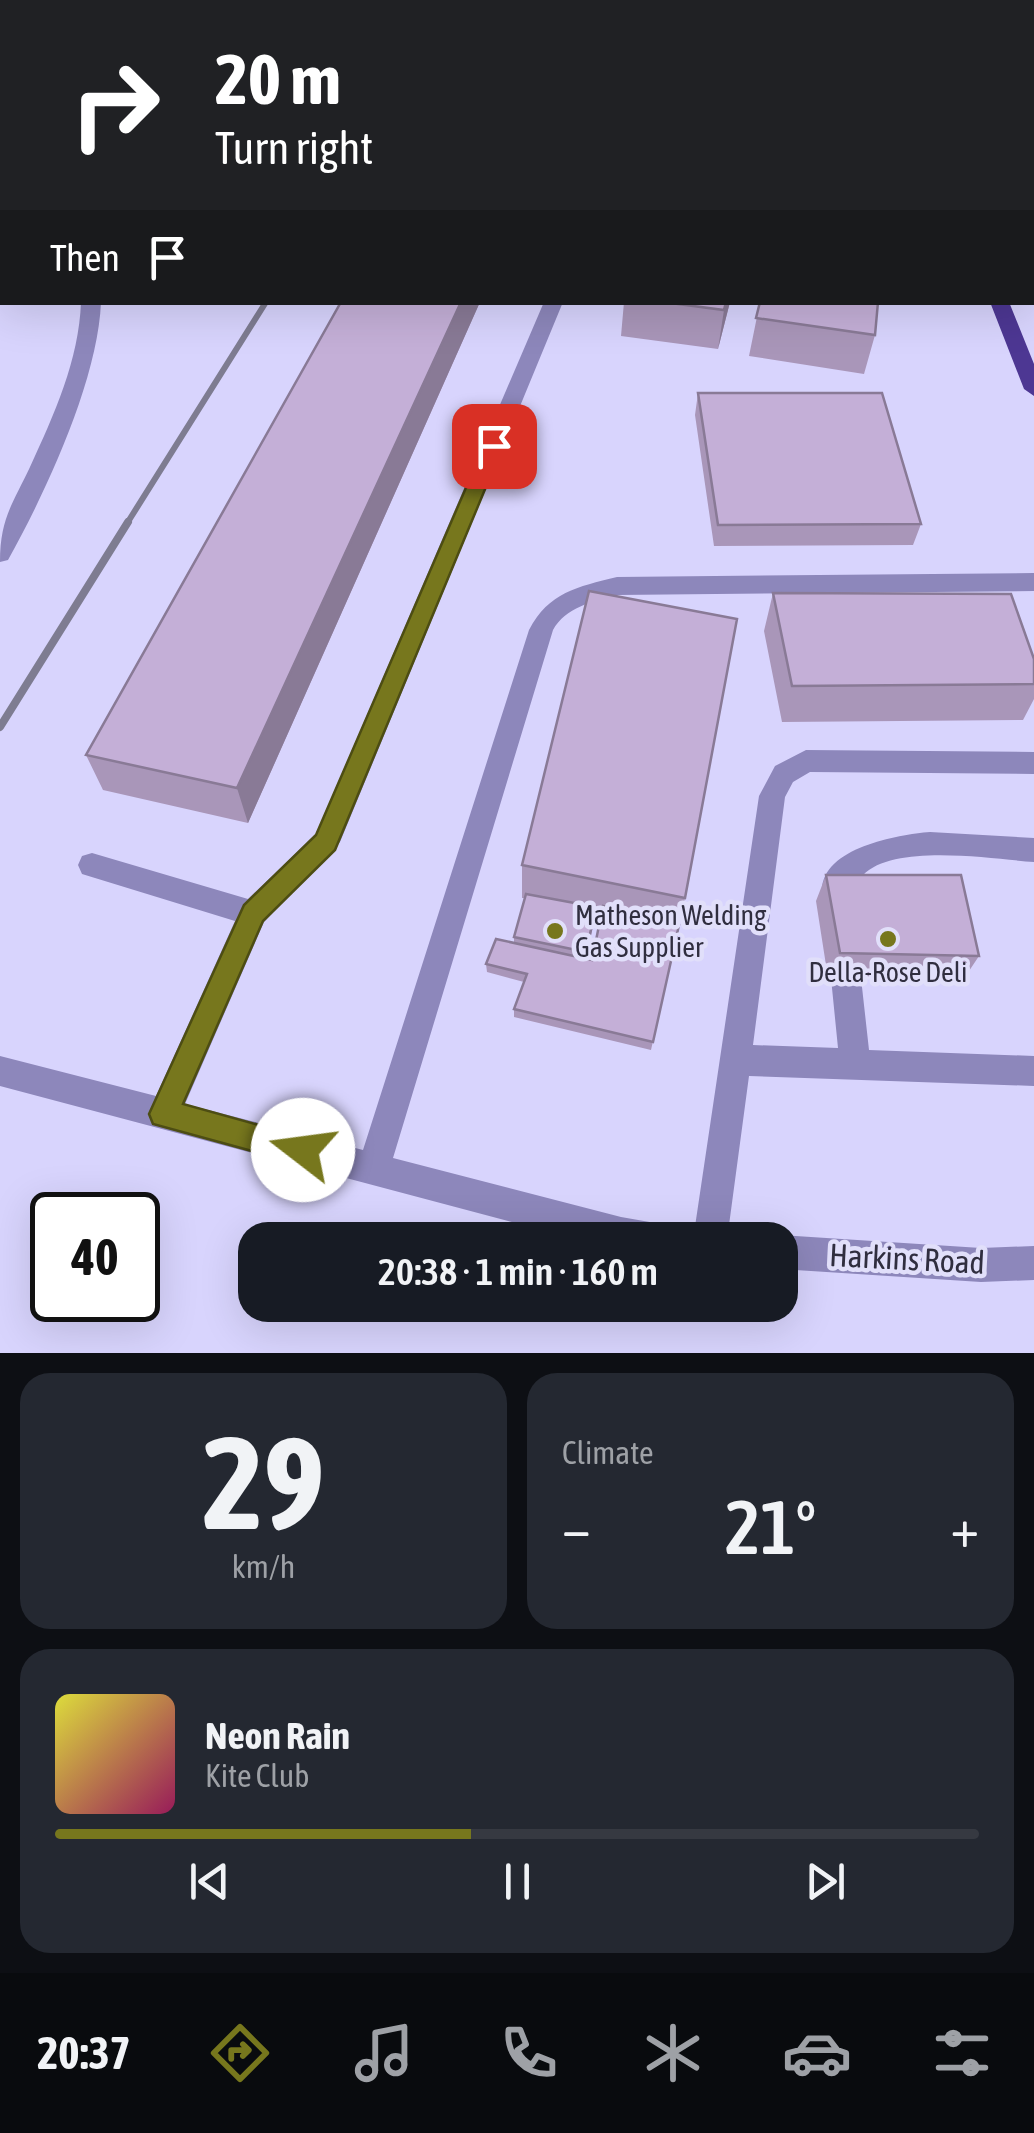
<!DOCTYPE html>
<meta charset="utf-8">
<style>
body{margin:0;font-family:"Asap Condensed",sans-serif;background:#242831;color:#f1f3f6;height:100vh;display:flex;flex-direction:column;font-size:38px;white-space:nowrap}
*{box-sizing:border-box;margin:0}
p{font-size:32px;color:#9ea1a6}
.icon{flex:none;width:55px;height:55px;fill:none;stroke:currentColor;stroke-width:2;stroke-linecap:round;stroke-linejoin:round}
.map{position:relative;height:1353px;overflow:hidden}
.drawer{display:flex;flex-direction:column;gap:20px;padding:20px;background:#0d0f14;flex:1}
.drawer>*{flex:none}
.banner{position:absolute;left:0px;top:0px;width:1035px;height:305px;box-shadow:0 10px 40px #0002;background:#202124;color:#fff;overflow:hidden}
.speed{position:absolute;left:30px;top:1192px;display:flex;gap:20px;font-size:50px;font-weight:700;text-align:center}
.speed>*{display:grid;place-content:center;width:130px;height:130px;border-radius:50%;background:#171b24;box-shadow:0 10px 40px #0002;line-height:1}
.speed .limit{border:5px solid #111;border-radius:15px;background:#fff;color:#111}
.pin{position:absolute;display:grid;place-items:center;width:85px;height:85px;color:#fff;margin:-42px;border-radius:20px;box-shadow:0 5px 15px #0006}
.me{position:absolute;width:110px;margin:-55px;rotate:285deg;stroke-linejoin:round;filter:drop-shadow(0 0 8px #0008)}
.turn{display:flex;align-items:center;gap:35px;height:210px;padding:0 50px;font-size:45px}
.turn .icon{width:130px;height:130px;stroke-width:2.5}
.turn b{display:block;font-size:70px;line-height:85px}
.then{display:flex;align-items:center;height:95px;padding:0 50px;background:#0003;gap:20px;font-size:38px}
.big{font-size:75px;font-weight:600;line-height:1.1}
.drawer .widget{flex:1;display:flex;flex-direction:column;justify-content:center;gap:15px;min-width:0;padding:0 35px;border-radius:30px;background:#242831}
.drawer .dial{align-items:center;gap:0}
.dial b{font-size:130px;line-height:1}
.song{display:flex;align-items:center;gap:30px}
.cover{width:120px;height:120px;border-radius:15px;background:linear-gradient(135deg,hsl(60 70% 55%),hsl(330 70% 35%))}
.played{height:10px;border-radius:5px;background:linear-gradient(90deg,#77771d 45%,#363941 45%)}
.keys{display:flex;justify-content:space-around;direction:ltr}
.heat{display:flex;justify-content:space-between;align-items:center;font-size:55px;direction:ltr}
.drawer .tiles{flex:1;display:grid;gap:20px;grid-template-columns:1fr 1fr}
.widget:last-child{grid-column:span 2}
.trip{position:absolute;left:238px;top:1222px;width:560px;height:100px;border-radius:30px;background:#171b24;box-shadow:0 10px 40px #0002;font-weight:600;line-height:100px;text-align:center}
.menu{display:flex;height:160px;justify-content:space-around;align-items:center;background:#090b0e;color:#9ea1a6}
.menu .icon{width:70px;height:70px}
.menu .current{color:#77771d}
.menu b{font-size:45px;color:#f1f3f6}
.map>svg:first-child{display:block}
</style>
<div class="map">
<svg width="1034" height="1353" viewBox="0 0 1034 1353">
<rect width="100%" height="100%" fill="#e1dffa"/>
<path fill="#d8d4fd" fill-rule="evenodd" d="M0,0h1034v1353h-1034zM2,2h1030v300h-1030zM52,1215h86v85h-86zM255,1240h525v65h-525z"/>
<g fill="none" stroke-linecap="round" stroke-linejoin="round">
<path fill="#8d87bb" fill-rule="evenodd" d="M0,0h11l-11,7z
M976,0h14l1,2h-14z
M1032,55h2v10h-2z
M0,202h2v11h-2z
M81,302h20c-3,78 -55,190 -93,258l-8,2c0,-43 12,-57 30,-95 24,-52 49,-107 51,-165z
M544,302h19l-223,540 -76,80 -79,182 178,46 166,-520c20,-38 48,-43 88,-53l417,-4v18l-417,4c-24,6 -52,13 -64,35l-160,528 228,59 63,11 5,12h-109l-580,-154v-30l156,40 79,-175 -153,-47 -4,-9 4,-9 10,-3 156,46 68,-65z
M806,750l228,2v22l-224,-2 -17,10 -8,15 -32,248 85,3 -7,-70 4,-10 11,-4 11,4 4,10 8,72 165,6v30l-285,-10 -22,164h-34l66,-444 16,-30z
M930,832l104,6v24c-43,-3 -139,-19 -171,13 -11,10 -10,22 -16,35l-10,4 -10,-4c-27,-58 66,-75 103,-78z
M780,1235l201,13 53,-2v34l-53,2 -201,-13v-29h-12z"/>
<path fill="#4d3793" fill-rule="evenodd" d="M870,0h14l1,2h-14z
M990,302h19l25,62v32l-10,-7z"/>
<path stroke="#7e7c91" stroke-width="6" d="M126,525l140,-223"/>
<path stroke="#7e7c91" stroke-width="8" d="M0,727l128,-205"/>
</g>
<path fill="#a996b9" fill-rule="evenodd" d="M98,0h286l-2,2h-284z
M611,0h132l-1,2h-131z
M757,0h69v2h-70z
M341,302h139l-232,521 -145,-33 -17,-35z
M624,302h106l-12,47 -97,-13z
M760,302l115,33 -11,39 -115,-18z
M698,393l223,131 -8,21 -199,1 -19,-131z
M773,593l261,66v40l-11,21 -241,2 -18,-91z
M522,865l163,33 -34,152 -137,-33v-8l10,-27 -37,-10 -1,-8 28,-21v-6l11,-39h-3zM596,913l6,1 -10,46 -6,-2z
M826,875l153,81 -16,24 -135,-2 -12,-77z"/>
<path fill="#897a96" d="M355,0h29l-2,2h-29z
M461,302h19l-232,521 -11,-35z
M726,302h4l-12,47 6,-39z"/>
<path fill="#c4afd7" stroke="#897a96" stroke-width="2.5" d="M108,0h52l-2,2h-40l-11,-1z
M249,0h106l-2,2h-83z
M771,0h29l1,2h-29z
M1015,2h19v27h-2v-27z
M341,302h120l-224,486 -151,-33z
M663,302h63l-2,8z
M760,302h118l-3,33 -119,-17z
M698,393h184l39,131 -203,1z
M589,591l148,28 -52,279 -163,-33z
M773,593l238,1 23,65v25l-242,2z
M826,875h135l18,81 -139,-3z
M526,894l70,13 -10,45 -72,-15z
M603,906l76,19 -26,117 -139,-33 13,-35 -41,-10 10,-25 96,21z"/>
<path fill="#77771d" stroke="#4d4d13" stroke-width="2.5" d="M494,440l9,6 -168,404 -72,71 -80,183 130,36 5,10 -5,11 -10,4 -150,-41 -4,-10 95,-209 72,-70 168,-389z"/>
<g fill="#77771d" stroke="#e1dffa" stroke-width="4">
<circle cx="555" cy="931" r="10"/>
<circle cx="888" cy="939" r="10"/>
</g>
<g text-anchor="middle" stroke-width="9" stroke-linejoin="round" paint-order="stroke">
<g font-size="28" fill="#302e3f" stroke="#e1dffa" text-anchor="start">
<text x="575" y="925">Matheson Welding<tspan x="575" dy="32">Gas Supplier</tspan></text>
<text x="888" y="982" text-anchor="middle">Della-Rose Deli</text>
</g>
<g font-size="32" fill="#302e3f" stroke="#e1dffa">
<text transform="translate(907 1259) rotate(3)" y="11">Harkins Road</text>
</g>
</g>
</svg>
<div class="speed"><div class="limit">40</div></div>
<div class="pin" style="left:494px;top:446px;background:#d93025"><svg class="icon" aria-label="arrive" viewBox="0 0 24 24"><path d="M6 21V4h12l-3 4 3 4H6"/></svg></div>
<svg class="me" style="left:303px;top:1150px" viewBox="-20 -20 40 40"><circle r="19" fill="#fff"/><path d="M0-13L10 11 0 6-10 11z" fill="#77771d"/></svg>
<div class="trip">20:38 · 1 min · 160 m</div>
<div class="banner">
<div class="turn"><svg class="icon" aria-label="right" viewBox="0 0 24 24"><path d="M7 20v-9h11M14 6l5 5-5 5"/></svg><div><b>20 m</b>Turn right</div></div>
<div class="then">Then<svg class="icon" aria-label="arrive" viewBox="0 0 24 24"><path d="M6 21V4h12l-3 4 3 4H6"/></svg></div>
</div>
</div>
<section class="drawer">
<div class="tiles">
<div class="widget dial"><b>29</b><p>km/h</p></div>
<div class="widget"><p>Climate</p>
<div class="heat"><a>−</a><b class="big">21°</b><a>+</a></div>
</div>
<div class="widget">
<div class="song"><i class="cover"></i><div><b>Neon Rain</b><p>Kite Club</p></div></div>
<div class="played"></div>
<div class="keys"><svg class="icon" aria-label="previous" viewBox="0 0 24 24"><path d="M18 5L8 12l10 7zM5 5v14"/></svg><svg class="icon" aria-label="pause" viewBox="0 0 24 24"><path d="M8 5v14M16 5v14"/></svg><svg class="icon" aria-label="next" viewBox="0 0 24 24"><path d="M6 5l10 7-10 7zM19 5v14"/></svg></div>
</div>
</div>
</section>
<nav class="menu">
<b>20:37</b>
<svg class="icon current" aria-label="directions" viewBox="0 0 24 24"><path d="M12 3l9 9-9 9-9-9zM9 14v-3h6M13 9l2 2-2 2"/></svg>
<svg class="icon" aria-label="music" viewBox="0 0 24 24"><path d="M9 18V5l10-2v13"/><circle cx="6" cy="18" r="3"/><circle cx="16" cy="16" r="3"/></svg>
<svg class="icon" aria-label="phone" viewBox="0 0 24 24"><path d="M5 4h4l2 5-3 2q2 4 5 5l2-3 5 2v4C11 20 4 13 5 4z"/></svg>
<svg class="icon" aria-label="climate" viewBox="0 0 24 24"><path d="M12 3v18M4 7l16 10M4 17L20 7"/></svg>
<svg class="icon" aria-label="car" viewBox="0 0 24 24"><path d="M5 17H2v-5l4-1 3-4h7l3 4 3 1v5h-3M9 17h6M6 11h13"/><circle cx="7" cy="17" r="2"/><circle cx="17" cy="17" r="2"/></svg>
<svg class="icon" aria-label="filters" viewBox="0 0 24 24"><path d="M4 7h16M4 17h16"/><circle cx="9" cy="7" r="2"/><circle cx="15" cy="17" r="2"/></svg>
</nav>
